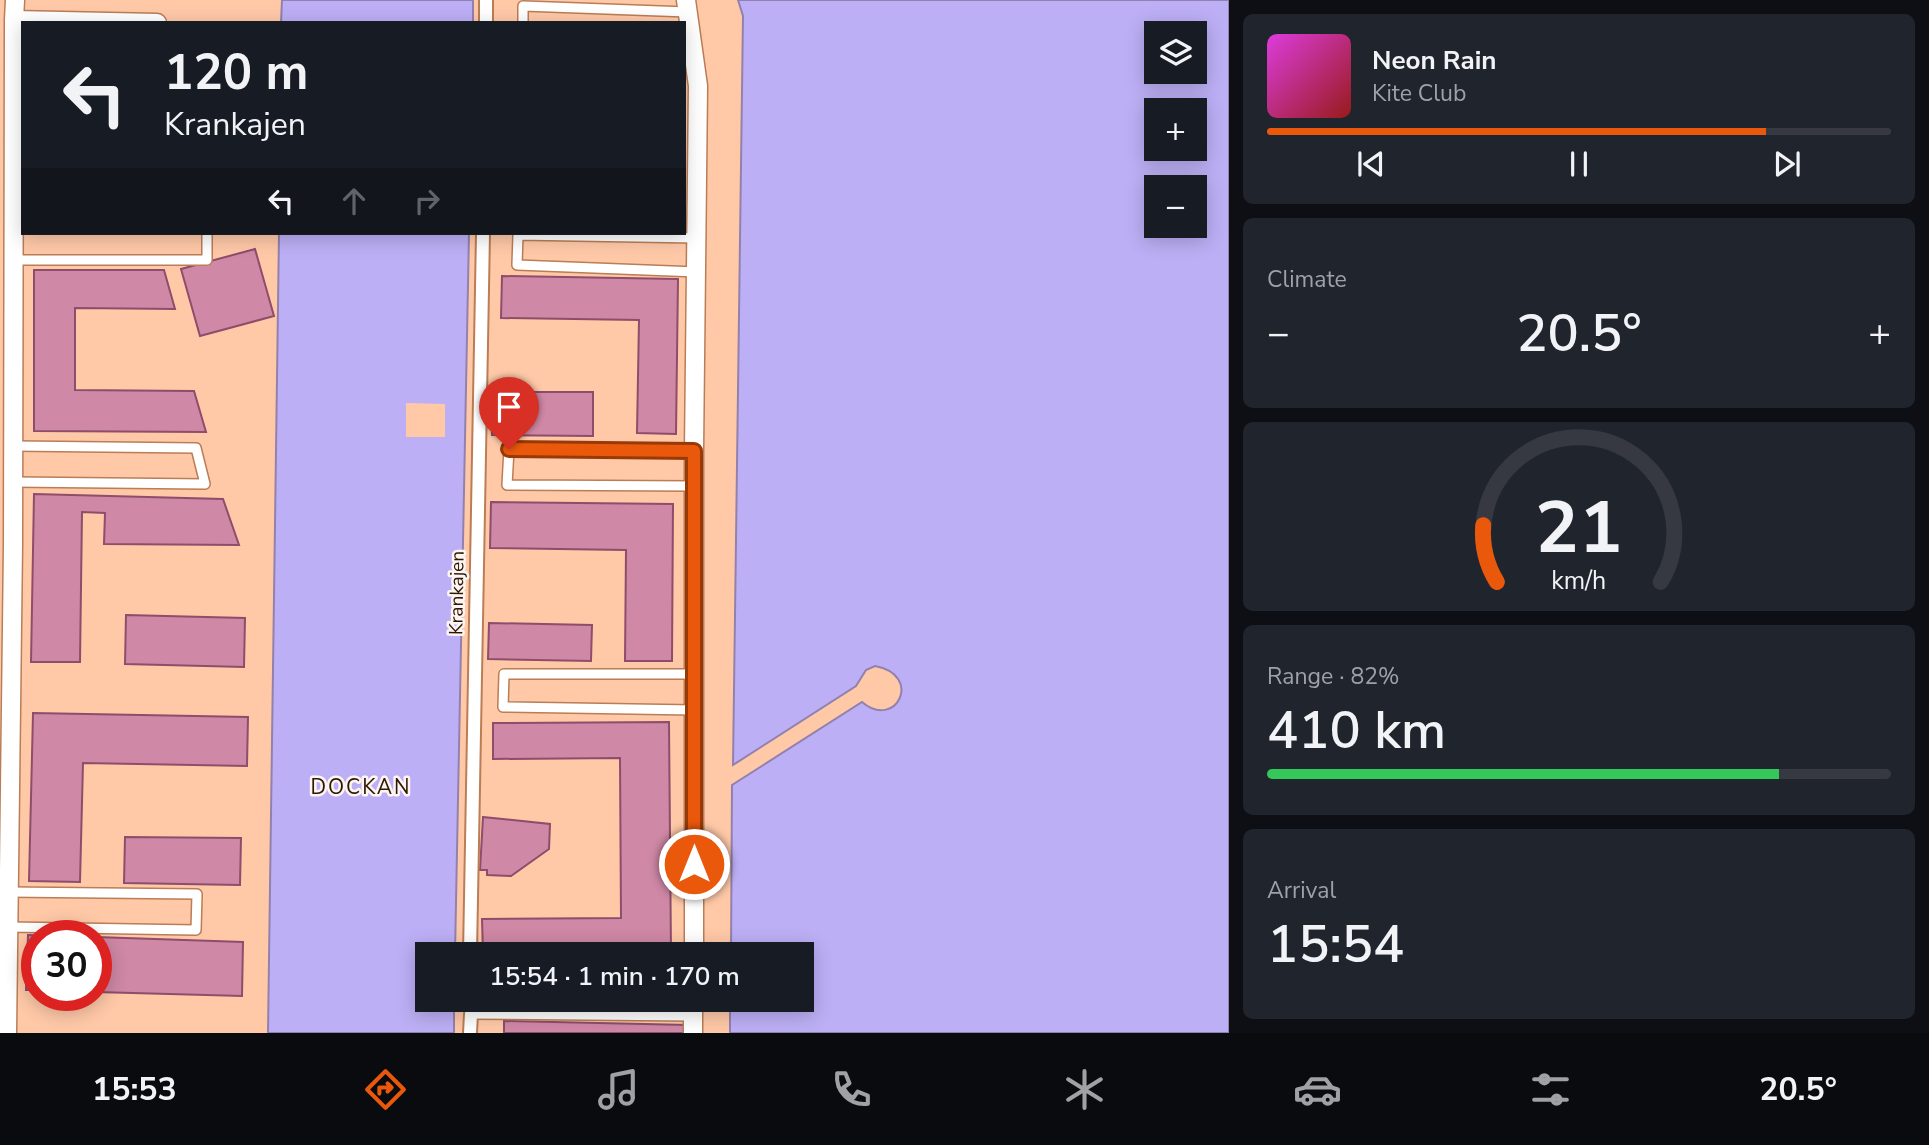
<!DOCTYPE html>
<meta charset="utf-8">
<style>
body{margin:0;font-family:"Nunito Sans",sans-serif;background:#20242c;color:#f1f3f6;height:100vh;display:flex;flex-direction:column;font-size:26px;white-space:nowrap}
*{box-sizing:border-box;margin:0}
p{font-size:23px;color:#9ea1a6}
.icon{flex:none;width:38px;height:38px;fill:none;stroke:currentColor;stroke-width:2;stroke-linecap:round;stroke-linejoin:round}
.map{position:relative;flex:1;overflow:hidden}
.side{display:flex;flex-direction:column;gap:14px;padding:14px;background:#0d0f14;width:700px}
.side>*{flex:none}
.top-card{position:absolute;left:21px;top:21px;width:665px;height:214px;border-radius:0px;box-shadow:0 4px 18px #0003;background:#171b24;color:#f1f3f6;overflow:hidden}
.buttons{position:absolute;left:1144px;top:21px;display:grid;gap:14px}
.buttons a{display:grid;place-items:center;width:63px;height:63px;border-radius:0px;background:#171b24;box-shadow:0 4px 18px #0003;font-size:35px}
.speed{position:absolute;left:21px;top:920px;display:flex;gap:14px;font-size:35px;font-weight:700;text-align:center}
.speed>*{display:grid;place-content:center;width:91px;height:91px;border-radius:50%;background:#171b24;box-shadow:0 4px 18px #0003;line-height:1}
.speed .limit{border:10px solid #d22;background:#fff;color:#111}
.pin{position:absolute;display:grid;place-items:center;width:60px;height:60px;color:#fff;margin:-72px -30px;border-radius:50% 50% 50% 0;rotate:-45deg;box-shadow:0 0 7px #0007}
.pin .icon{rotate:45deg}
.me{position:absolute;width:77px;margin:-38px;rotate:0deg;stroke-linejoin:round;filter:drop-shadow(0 0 5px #0008)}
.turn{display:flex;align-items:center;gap:24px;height:147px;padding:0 28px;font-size:32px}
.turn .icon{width:91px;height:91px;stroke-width:2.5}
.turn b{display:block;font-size:49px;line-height:60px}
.lanes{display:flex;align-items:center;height:66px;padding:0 28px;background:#0003;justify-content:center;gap:35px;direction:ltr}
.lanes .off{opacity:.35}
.big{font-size:52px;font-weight:600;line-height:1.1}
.side .widget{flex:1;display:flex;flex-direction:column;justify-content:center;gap:10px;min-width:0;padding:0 24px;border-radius:10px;background:#20242c}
.side .dial{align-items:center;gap:0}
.dial svg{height:182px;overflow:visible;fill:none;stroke:#363941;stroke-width:7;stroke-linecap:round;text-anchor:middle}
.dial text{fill:#f1f3f6;stroke:none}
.song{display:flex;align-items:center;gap:21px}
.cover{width:84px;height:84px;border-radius:10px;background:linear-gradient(135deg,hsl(300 70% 55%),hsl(0 70% 35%))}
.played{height:7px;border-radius:4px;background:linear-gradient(90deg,#ea580c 80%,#363941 80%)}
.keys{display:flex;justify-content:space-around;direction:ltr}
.heat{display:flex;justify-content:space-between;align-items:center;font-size:38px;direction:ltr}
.charge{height:10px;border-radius:5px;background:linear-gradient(90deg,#34c759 82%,#363941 0)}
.trip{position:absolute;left:415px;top:942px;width:399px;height:70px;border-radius:0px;background:#171b24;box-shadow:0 4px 18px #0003;font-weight:600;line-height:70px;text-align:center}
.tabs{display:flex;height:112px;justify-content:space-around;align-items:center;background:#090b0e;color:#9ea1a6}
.tabs .icon{width:49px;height:49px}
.tabs .selected{color:#ea580c}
.tabs b{font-size:32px;color:#f1f3f6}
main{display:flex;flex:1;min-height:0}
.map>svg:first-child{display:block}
</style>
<main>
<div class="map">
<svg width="1229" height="1033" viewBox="0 0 1229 1033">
<rect width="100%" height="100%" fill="#ffc9a8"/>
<path fill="#bcaff5" stroke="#9281ad" stroke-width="2" fill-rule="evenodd" d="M282,0h191v23h-192z
M738,0h491v1033h-499v-34h72v-45h-71l1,-169 130,-83c34,29 62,-27 13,-36l-9,4 -10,16 -123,79 10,-749zM1157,33h38v39h-38zM1157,110h38v39h-38zM1157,187h38v39h-38z
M279,233h190l-14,721h-28v45h27v34h-186z"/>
<path fill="#ffc9a8" d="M406,403l39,1v33h-39z"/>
<path fill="#cf88a6" stroke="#8e4d6a" stroke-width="2" d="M255,249l19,67 -74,20 -19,-67z
M34,270h130l11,39 -100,-1v82l119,1 12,41 -172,-1z
M502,276l176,3 -2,155 -39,-1 2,-113 -138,-2z
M492,392h101v44l-101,-1z
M34,494l189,5 16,46 -135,-1 1,-31 -23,-1 -2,150h-49z
M491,502l182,2 -1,157h-47l1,-111 -136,-2z
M126,615l119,3 -1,49 -119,-3z
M489,623l103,2 -1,36 -103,-2z
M33,713l215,4 -1,49 -164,-3 -3,119 -51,-1z
M669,722l2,232h-188l-1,-35 139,-1 -1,-160 -127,1v-36z
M483,817l67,7 -1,25 -38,27 -24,-1v-5h-7z
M125,837l116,1 -1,47 -116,-2z
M28,935l28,1h-19v54h-11z
M96,937l147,5 -1,54 -146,-4z
M504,1021l185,4v8h-185z"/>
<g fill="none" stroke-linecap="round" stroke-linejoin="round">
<defs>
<path id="service" d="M523,23v-17l165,6
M14,260h193v-27
M697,272l-180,-7 1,-30 179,3
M694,451l-185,-2 -2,36 187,1
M13,482l192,2 -9,-36 -183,-2
M694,710l-191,-3 1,-33h190
M8,927l188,3 1,-36 -189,-2
M471,999v15l222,2"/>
<path id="pedestrian" d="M486,23v-23
M470,954l13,-721
M470,1033l1,-19"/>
<path id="minor" d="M686,0l12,86 -4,365v503
M14,20l1,-20
M7,1033l6,-488 1,-525 143,3
M693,1033v-34"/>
</defs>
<use href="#service" stroke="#ba7d55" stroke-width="12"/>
<use href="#pedestrian" stroke="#ba7d55" stroke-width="16"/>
<use href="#minor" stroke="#ba7d55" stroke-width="21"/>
<use href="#service" stroke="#fff" stroke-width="9"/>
<use href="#pedestrian" stroke="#fff" stroke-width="12"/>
<use href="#minor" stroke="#fff" stroke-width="18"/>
</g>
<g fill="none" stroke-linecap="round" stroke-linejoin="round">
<defs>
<path id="route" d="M509,449l185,2v413"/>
</defs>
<use href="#route" stroke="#983908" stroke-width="18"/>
<use href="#route" stroke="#ea580c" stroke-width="12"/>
</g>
<g text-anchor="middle" stroke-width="5" stroke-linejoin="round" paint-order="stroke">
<g font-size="19" fill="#2f1706" stroke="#fcf5f1">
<text transform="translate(456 593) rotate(-89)" y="7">Krankajen</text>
</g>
<g font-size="21" letter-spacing="2" fill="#2f1706" stroke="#fcf5f1">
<text x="361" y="794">DOCKAN</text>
</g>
</g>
</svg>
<div class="buttons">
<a><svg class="icon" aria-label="layers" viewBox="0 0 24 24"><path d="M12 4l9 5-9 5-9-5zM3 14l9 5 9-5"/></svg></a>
<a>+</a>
<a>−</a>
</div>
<div class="speed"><div class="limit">30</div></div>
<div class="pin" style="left:509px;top:449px;background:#d93025"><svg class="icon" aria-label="arrive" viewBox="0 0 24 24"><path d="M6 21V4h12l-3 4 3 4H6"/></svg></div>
<svg class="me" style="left:694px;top:864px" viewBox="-20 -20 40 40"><circle r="17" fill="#ea580c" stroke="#fff" stroke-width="3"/><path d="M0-11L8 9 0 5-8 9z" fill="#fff"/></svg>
<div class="trip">15:54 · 1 min · 170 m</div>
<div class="top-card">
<div class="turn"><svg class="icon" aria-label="left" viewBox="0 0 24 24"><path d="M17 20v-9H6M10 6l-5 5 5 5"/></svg><div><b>120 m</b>Krankajen</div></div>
<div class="lanes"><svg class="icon" aria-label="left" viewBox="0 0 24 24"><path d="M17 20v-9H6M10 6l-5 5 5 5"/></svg><svg class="icon off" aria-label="ahead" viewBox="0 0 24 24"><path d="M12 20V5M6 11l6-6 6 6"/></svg><svg class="icon off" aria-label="right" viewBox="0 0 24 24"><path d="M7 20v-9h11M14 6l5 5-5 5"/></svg></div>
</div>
</div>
<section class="side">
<div class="widget">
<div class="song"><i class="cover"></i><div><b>Neon Rain</b><p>Kite Club</p></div></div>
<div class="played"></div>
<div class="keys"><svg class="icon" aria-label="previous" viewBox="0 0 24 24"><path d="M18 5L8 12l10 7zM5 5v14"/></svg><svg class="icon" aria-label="pause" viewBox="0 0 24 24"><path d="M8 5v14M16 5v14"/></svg><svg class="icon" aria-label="next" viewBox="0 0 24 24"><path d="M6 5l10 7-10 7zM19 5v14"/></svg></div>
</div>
<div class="widget"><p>Climate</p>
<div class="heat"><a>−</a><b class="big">20.5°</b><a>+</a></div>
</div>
<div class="widget dial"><svg viewBox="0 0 100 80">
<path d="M14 69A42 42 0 1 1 86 69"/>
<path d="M14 69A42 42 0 0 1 8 44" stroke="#ea580c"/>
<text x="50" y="56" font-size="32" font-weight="700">21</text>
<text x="50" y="72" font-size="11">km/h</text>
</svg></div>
<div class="widget"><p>Range · 82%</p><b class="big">410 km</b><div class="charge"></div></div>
<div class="widget"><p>Arrival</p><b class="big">15:54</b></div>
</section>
</main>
<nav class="tabs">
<b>15:53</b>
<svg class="icon selected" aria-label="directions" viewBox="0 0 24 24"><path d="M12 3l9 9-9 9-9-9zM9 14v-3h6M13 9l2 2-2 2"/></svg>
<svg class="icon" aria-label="music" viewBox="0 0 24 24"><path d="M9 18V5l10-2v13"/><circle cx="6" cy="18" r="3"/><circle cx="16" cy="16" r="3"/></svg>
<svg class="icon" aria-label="phone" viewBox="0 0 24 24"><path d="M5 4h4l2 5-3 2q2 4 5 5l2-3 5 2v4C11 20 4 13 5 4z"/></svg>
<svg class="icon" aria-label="climate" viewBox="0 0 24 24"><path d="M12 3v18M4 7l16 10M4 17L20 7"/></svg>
<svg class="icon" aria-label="car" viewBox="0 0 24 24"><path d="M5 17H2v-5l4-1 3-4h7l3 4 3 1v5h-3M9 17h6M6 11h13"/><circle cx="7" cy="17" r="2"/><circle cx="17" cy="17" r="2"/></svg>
<svg class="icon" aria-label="filters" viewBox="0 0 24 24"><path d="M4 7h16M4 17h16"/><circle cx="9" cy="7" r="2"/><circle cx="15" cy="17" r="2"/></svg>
<b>20.5°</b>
</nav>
